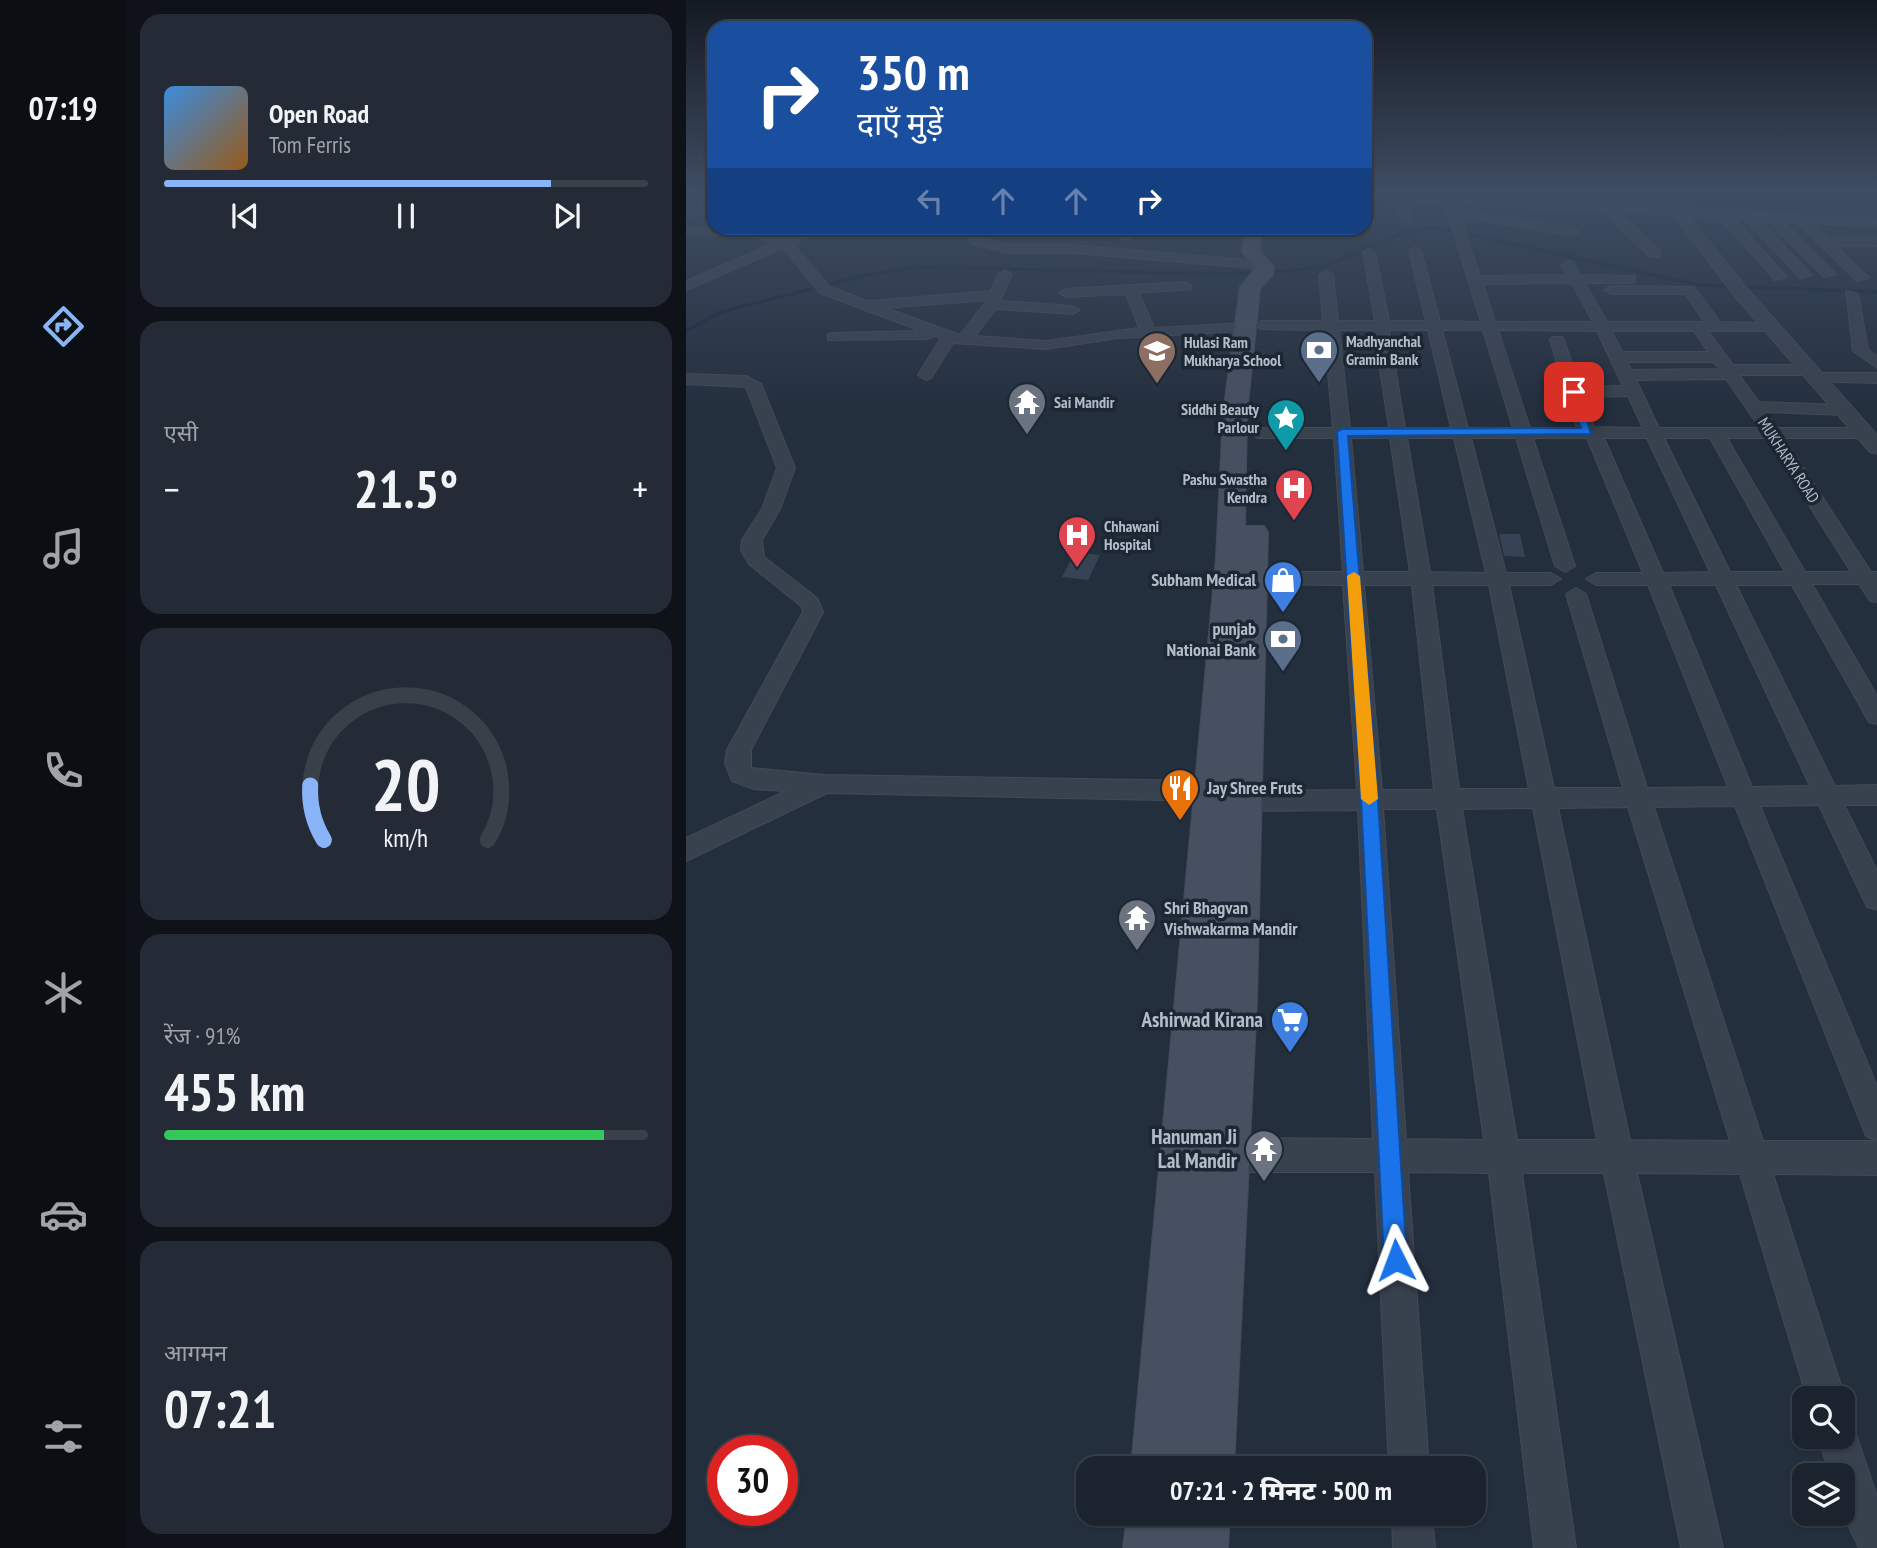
<!DOCTYPE html>
<html lang="hi">
<meta charset="utf-8">
<style>
body{margin:0;font-family:"PT Sans Narrow","Noto Sans Devanagari",sans-serif;background:#242b36;color:#f1f3f6;height:100vh;display:flex;flex-direction:column;font-size:26px;white-space:nowrap}
*{box-sizing:border-box;margin:0}
p{font-size:23px;color:#a0a4aa}
.icon{flex:none;width:38px;height:38px;fill:none;stroke:currentColor;stroke-width:2;stroke-linecap:round;stroke-linejoin:round}
.map{position:relative;flex:1;overflow:hidden}
.drawer{display:flex;flex-direction:column;gap:14px;padding:14px;background:#0f1319;width:560px}
.drawer>*{flex:none}
.banner{position:absolute;left:21px;top:21px;width:665px;height:214px;border-radius:21px;box-shadow:0 2px 5px #0004,0 0 0 2px #39404a;background:#1a4fa0;color:#fff;overflow:hidden}
.fabs{position:absolute;left:1106px;top:1386px;display:grid;gap:14px}
.fabs a{display:grid;place-items:center;width:63px;height:63px;border-radius:14px;background:#1b232e;box-shadow:0 2px 5px #0004,0 0 0 2px #39404a;font-size:35px}
.speed{position:absolute;left:21px;top:1435px;display:flex;gap:14px;font-size:35px;font-weight:700;text-align:center}
.speed>*{display:grid;place-content:center;width:91px;height:91px;border-radius:50%;background:#1b232e;box-shadow:0 2px 5px #0004,0 0 0 2px #39404a;line-height:1}
.speed .limit{border:10px solid #d22;background:#fff;color:#111}
.pin{position:absolute;display:grid;place-items:center;width:60px;height:60px;color:#fff;margin:-30px;border-radius:14px;box-shadow:0 4px 10px #0006}
.me{position:absolute;width:77px;margin:-38px;rotate:357deg;stroke-linejoin:round;filter:drop-shadow(0 0 5px #0008)}
.turn{display:flex;align-items:center;gap:24px;height:147px;padding:0 35px;font-size:32px}
.turn .icon{width:91px;height:91px;stroke-width:2.5}
.turn b{display:block;font-size:49px;line-height:60px}
.lanes{display:flex;align-items:center;height:66px;padding:0 35px;background:#0003;justify-content:center;gap:35px;direction:ltr}
.lanes .off{opacity:.35}
.big{font-size:52px;font-weight:800;line-height:1.1}
.drawer .card{flex:1;display:flex;flex-direction:column;justify-content:center;gap:10px;min-width:0;padding:0 24px;border-radius:21px;background:#242b36}
.drawer .dial{align-items:center;gap:0}
.dial svg{height:182px;overflow:visible;fill:none;stroke:#39404a;stroke-width:7;stroke-linecap:round;text-anchor:middle}
.dial text{fill:#f1f3f6;stroke:none}
.song{display:flex;align-items:center;gap:21px}
.cover{width:84px;height:84px;border-radius:10px;background:linear-gradient(135deg,hsl(210 70% 55%),hsl(30 70% 35%))}
.played{height:7px;border-radius:4px;background:linear-gradient(90deg,#8ab4f8 80%,#39404a 80%)}
.keys{display:flex;justify-content:space-around;direction:ltr}
.heat{display:flex;justify-content:space-between;align-items:center;font-size:38px;direction:ltr}
.charge{height:10px;border-radius:5px;background:linear-gradient(90deg,#34c759 91%,#39404a 0)}
.trip{position:absolute;left:390px;top:1456px;width:410px;height:70px;border-radius:21px;background:#1b232e;box-shadow:0 2px 5px #0004,0 0 0 2px #39404a;font-weight:800;line-height:70px;text-align:center}
main{display:flex;flex:1;min-height:0}
.menu{display:flex;flex-direction:column;width:126px;justify-content:space-around;align-items:center;background:#0b0e12;color:#a0a4aa}
.menu .icon{width:49px;height:49px}
.menu .current{color:#8ab4f8}
.menu b{font-size:32px;color:#f1f3f6}
.map>svg:first-child{display:block}
</style>
<main>
<nav class="menu">
<b>07:19</b>
<svg class="icon current" aria-label="directions" viewBox="0 0 24 24"><path d="M12 3l9 9-9 9-9-9zM9 14v-3h6M13 9l2 2-2 2"/></svg>
<svg class="icon" aria-label="music" viewBox="0 0 24 24"><path d="M9 18V5l10-2v13"/><circle cx="6" cy="18" r="3"/><circle cx="16" cy="16" r="3"/></svg>
<svg class="icon" aria-label="phone" viewBox="0 0 24 24"><path d="M5 4h4l2 5-3 2q2 4 5 5l2-3 5 2v4C11 20 4 13 5 4z"/></svg>
<svg class="icon" aria-label="climate" viewBox="0 0 24 24"><path d="M12 3v18M4 7l16 10M4 17L20 7"/></svg>
<svg class="icon" aria-label="car" viewBox="0 0 24 24"><path d="M5 17H2v-5l4-1 3-4h7l3 4 3 1v5h-3M9 17h6M6 11h13"/><circle cx="7" cy="17" r="2"/><circle cx="17" cy="17" r="2"/></svg>
<svg class="icon" aria-label="filters" viewBox="0 0 24 24"><path d="M4 7h16M4 17h16"/><circle cx="9" cy="7" r="2"/><circle cx="15" cy="17" r="2"/></svg>
</nav>
<section class="drawer">
<div class="card">
<div class="song"><i class="cover"></i><div><b>Open Road</b><p>Tom Ferris</p></div></div>
<div class="played"></div>
<div class="keys"><svg class="icon" aria-label="previous" viewBox="0 0 24 24"><path d="M18 5L8 12l10 7zM5 5v14"/></svg><svg class="icon" aria-label="pause" viewBox="0 0 24 24"><path d="M8 5v14M16 5v14"/></svg><svg class="icon" aria-label="next" viewBox="0 0 24 24"><path d="M6 5l10 7-10 7zM19 5v14"/></svg></div>
</div>
<div class="card"><p>एसी</p>
<div class="heat"><a>−</a><b class="big">21.5°</b><a>+</a></div>
</div>
<div class="card dial"><svg viewBox="0 0 100 80">
<path d="M14 69A42 42 0 1 1 86 69"/>
<path d="M14 69A42 42 0 0 1 8 45" stroke="#8ab4f8"/>
<text x="50" y="56" font-size="32" font-weight="700">20</text>
<text x="50" y="72" font-size="11">km/h</text>
</svg></div>
<div class="card"><p>रेंज · 91%</p><b class="big">455 km</b><div class="charge"></div></div>
<div class="card"><p>आगमन</p><b class="big">07:21</b></div>
</section>
<div class="map">
<svg width="1191" height="1548" viewBox="0 0 1191 1548">
<rect width="100%" height="100%" fill="#242f3e"/>
<g fill="none" stroke-linecap="round" stroke-linejoin="round">
<path stroke="#17263c" stroke-width="3.5" d="M0,331l35,-19 145,-37 53,-8 301,7 69,-3 37,-5 81,-35 32,-3 260,57 178,7"/>
</g>
<path fill="#364354" d="M813,534h21l5,23 -21,-1z
M389,552l25,3 -12,25 -26,-3z"/>
<g fill="none" stroke-linecap="round" stroke-linejoin="round">
<defs>
<path id="minor" d="M679,194l8,1 1,28 -6,4 -3,-1z
M713,195l10,2 1,25 -10,-3z
M763,196l6,3 3,10 115,19 6,4 -6,4 -112,-19 19,59 87,-1 -6,-10 7,-4 5,1 7,13 55,1v6l-5,1h-45l22,39h98l-20,-28h-74l-7,-4 7,-4 83,1 26,35 52,1 7,4 -7,4h-64l25,34h76l8,5 -8,5h-70l20,27 84,3 8,5 -8,5 -77,-3 11,16h87l8,5 -8,5h-80l87,134h6v30l-7,-1 -11,-17h-47l65,112v28l-8,-2 -77,-137h-56l99,201 42,-1v20h-33l33,66v39l-10,-3 -48,-102 -59,1 117,280v55l-11,-5 -131,-330 -81,1 109,334h114v34l-104,-1 72,224 -2,6v-6h-36l-67,-224 -103,-1 86,375h-42l-77,-375h-82l54,375h-42l-45,-375 -81,-1 21,296h-40l-14,-296h-149l-12,-5 -5,-12 5,-12 12,-5 147,1 -15,-329 -112,1 -9,-3 -4,-7 4,-7 9,-3 111,-1 -14,-205 -90,-1 -10,-6 10,-6h90l-9,-134h-77l-8,-5 8,-5h76l-9,-98 -63,-1 -7,-4 7,-4h62l-4,-46 7,-4 7,4 5,46h37l-12,-69 6,-4 6,4 14,69h37l-17,-70 6,-4 6,4 19,70 41,1 -38,-123zM886,283l21,39h-98l-12,-38zM653,330h35l15,98h-39zM703,330h39l23,98h-46zM756,330h41l30,98h-45zM812,330l99,1 26,55 -43,1 -16,-47 -2,-3h-10l-2,3 27,88h-47zM926,331h82l14,21h-86zM941,362h87l6,7 -89,1zM1040,379l34,49h-101l-23,-48zM942,396l15,32 -49,-1 -11,-30zM665,438h39l20,134h-47zM721,438h47l32,135 -56,-1zM785,438h45l39,128 10,6 10,-6 -42,-128h54l56,135h-47l-10,6 10,6h52l80,202 -81,1 -61,-194 -10,-6 -10,6 57,194h-69l-45,-203h42l10,-6 -10,-6h-45zM918,438h43l63,134 -47,1zM978,438h46l75,134h-55zM1041,438h40l84,134h-46zM678,585h48l22,205h-52zM746,585h57l40,204h-70zM983,585h47l94,201 -58,1zM942,807l102,334 -100,-1 -72,-332zM847,808l64,332h-80l-55,-331zM697,809h54l47,331 -78,-1z
M916,204h8l50,47v6h-10l-48,-47z
M28,206v8l-28,3v-8z
M992,208l199,11v8l-65,-4 16,15h49v8h-41l33,32 -12,3 -60,-59 -15,-1 54,53 -12,3 -51,-51 -1,-5 -12,-1 52,55 -12,3 -55,-59h-11l53,58 -12,3 -55,-62 -46,-3v-6z
M0,227l65,1 34,10 25,-10h15l-32,16 37,43 38,14 123,-10 7,-17 7,-4 7,4 -12,27 73,5 7,4 -7,4 -77,-5 -21,27 71,5 93,-13 -13,-34 -60,3 -7,-4 7,-4 119,-7 7,4 -2,3 -51,4 15,35 91,-5 7,4 -7,4 -127,7 -72,11 -93,-6 -22,35 -5,2 -8,-5 23,-37 -7,-2 -7,3 -99,1v-6l5,-1 88,-2 -101,-38 -37,-45 -97,42v-9l88,-38 -24,-7 -64,-1zM301,300l-27,35 -74,-27z
M295,228h12l-9,10 24,7h65l189,16 7,4 -7,4 -189,-16h-65l-37,-10 -2,-3z
M446,228h14l-16,11h-8v-6z
M1160,291l12,3 10,55 9,7v12l-24,-17z
M1129,373h62v10l-68,-2 -2,-3z
M0,374l60,2 15,8 34,84 -15,41 -18,31 2,17 53,41 6,14 -72,138v18l73,7 388,6 9,3 3,7 -3,7 -9,3 -385,-8 -141,68v-23l100,-47 -32,-2 -22,-8 -7,-18 2,-13 76,-138 -2,-6 -52,-42 -8,-14 1,-10 20,-31 15,-41 -31,-81 -60,-3z
M1157,1419l9,4 25,73v52h-18l-16,-34v-39h-13l-12,-38h25z
M706,1514h40l3,34h-42z"/>
<path id="tertiary" d="M679,194l317,14 63,78 132,149v19l-7,-2 -137,-158 -60,-79 -308,-16z"/>
<path id="secondary" d="M559,228h16l-1,23 14,16 -1,7 -13,15 -13,125 -2,112h19l4,6 -11,468 -23,468h-103l85,-910 7,-144 17,-127 15,-19 -13,-16z
M441,1514h103l-2,34h-105z"/>
</defs>
<use href="#minor" stroke="#414a57" stroke-width="2"/>
<use href="#tertiary" stroke="#414a57" stroke-width="2"/>
<use href="#secondary" stroke="#414a57" stroke-width="2"/>
<use href="#minor" fill="#38414e" fill-rule="evenodd"/>
<use href="#tertiary" fill="#38414e" fill-rule="evenodd"/>
<use href="#secondary" fill="#465061" fill-rule="evenodd"/>
</g>
<linearGradient id="sky" x2="0" y2="1"><stop stop-color="#141a22"/><stop offset="0.47" stop-color="#3f4d63"/><stop offset="1" stop-color="#3f4d63" stop-opacity="0"/></linearGradient>
<rect width="1191" height="410" fill="url(#sky)"/>
<path fill="#1a73e8" stroke="#114b97" stroke-width="2" d="M888,389l5,3 12,42 -243,2 30,364 29,460 -3,8 -8,4 -8,-4 -4,-8 -23,-460 -24,-368 5,-3 239,-1 -12,-36z"/>
<path fill="#f59e0b" d="M668,572l6,4 18,223 -9,6 -8,-6 -14,-223z"/>
<defs>
<symbol id="bank-pin" viewBox="-11 -11 22 30"><path d="M0 17L-7.5 6A9.5 9.5 0 1 1 7.5 6Z" fill="#5c6f8a" stroke="#1d2633"/><path d="M-6-4H6V4H-6ZM0-2.3a2.3 2.3 0 1 0 0 4.6a2.3 2.3 0 1 0 0-4.6Z" fill="#fff"/></symbol>
<symbol id="university-pin" viewBox="-11 -11 22 30"><path d="M0 17L-7.5 6A9.5 9.5 0 1 1 7.5 6Z" fill="#8d6e63" stroke="#1d2633"/><path d="M0-5L7-2L0 1L-7-2ZM-4 1L0 2.5L4 1V4Q0 6-4 4Z" fill="#fff"/></symbol>
<symbol id="temple-pin" viewBox="-11 -11 22 30"><path d="M0 17L-7.5 6A9.5 9.5 0 1 1 7.5 6Z" fill="#6b7280" stroke="#1d2633"/><path d="M0-6L5-2H3V0L6.5 2.5H4V6H1.5V3h-3V6H-4V2.5H-6.5L-3 0V-2H-5Z" fill="#fff"/></symbol>
<symbol id="sight-pin" viewBox="-11 -11 22 30"><path d="M0 17L-7.5 6A9.5 9.5 0 1 1 7.5 6Z" fill="#0f9aa8" stroke="#1d2633"/><path d="M0-6L1.8-2.2L6-1.7L2.9 1.2L3.7 5.4L0 3.3L-3.7 5.4L-2.9 1.2L-6-1.7L-1.8-2.2Z" fill="#fff"/></symbol>
<symbol id="hospital-pin" viewBox="-11 -11 22 30"><path d="M0 17L-7.5 6A9.5 9.5 0 1 1 7.5 6Z" fill="#e0444e" stroke="#1d2633"/><path d="M-5-5h3v3.5h4V-5h3V5h-3V1.5h-4V5h-3Z" fill="#fff"/></symbol>
<symbol id="shop-pin" viewBox="-11 -11 22 30"><path d="M0 17L-7.5 6A9.5 9.5 0 1 1 7.5 6Z" fill="#3f7fe0" stroke="#1d2633"/><path d="M-5-2.5h2.3a2.7 3.5 0 0 1 5.4 0H5L5.5 6h-11ZM-1.5-2.5h3a1.5 2.3 0 0 0-3 0Z" fill="#fff"/></symbol>
<symbol id="restaurant-pin" viewBox="-11 -11 22 30"><path d="M0 17L-7.5 6A9.5 9.5 0 1 1 7.5 6Z" fill="#e8710a" stroke="#1d2633"/><path d="M-5-6h1v4h1v-4h1v4h1v-4h1v5L-1.5 .5V6h-2V.5L-5-1ZM5-6V6H3V1.5H1.5Q1.5-4 5-6Z" fill="#fff"/></symbol>
<symbol id="supermarket-pin" viewBox="-11 -11 22 30"><path d="M0 17L-7.5 6A9.5 9.5 0 1 1 7.5 6Z" fill="#3f7fe0" stroke="#1d2633"/><path d="M-6-5.5h2.5l.6 2H6L4.5 2H-2.5L-4.4-4H-6ZM-1.5 3.2a1.3 1.3 0 1 0 .1 0ZM3 3.2a1.3 1.3 0 1 0 .1 0Z" fill="#fff"/></symbol>
</defs>
<g fill-rule="evenodd">
<use href="#bank-pin" x="611" y="328" width="44" height="60"/>
<use href="#university-pin" x="449" y="329" width="44" height="60"/>
<use href="#temple-pin" x="319" y="380" width="44" height="60"/>
<use href="#sight-pin" x="578" y="396" width="44" height="60"/>
<use href="#hospital-pin" x="586" y="466" width="44" height="60"/>
<use href="#hospital-pin" x="369" y="513" width="44" height="60"/>
<use href="#shop-pin" x="575" y="558" width="44" height="60"/>
<use href="#bank-pin" x="575" y="617" width="44" height="60"/>
<use href="#restaurant-pin" x="472" y="766" width="44" height="60"/>
<use href="#temple-pin" x="429" y="896" width="44" height="60"/>
<use href="#supermarket-pin" x="582" y="998" width="44" height="60"/>
<use href="#temple-pin" x="556" y="1127" width="44" height="60"/>
</g>
<g text-anchor="middle" stroke-width="7" stroke-linejoin="round" paint-order="stroke">
<g font-size="16" font-weight="bold" fill="#b4bcc9" stroke="#1d2633" text-anchor="start">
<text x="660" y="347">Madhyanchal<tspan x="660" dy="18">Gramin Bank</tspan></text>
<text x="498" y="348">Hulasi Ram<tspan x="498" dy="18">Mukharya School</tspan></text>
<text x="368" y="408">Sai Mandir</text>
<text x="573" y="415" text-anchor="end">Siddhi Beauty<tspan x="573" dy="18">Parlour</tspan></text>
<text x="581" y="485" text-anchor="end">Pashu Swastha<tspan x="581" dy="18">Kendra</tspan></text>
<text x="418" y="532">Chhawani<tspan x="418" dy="18">Hospital</tspan></text>
</g>
<g font-size="16" fill="#b4bcc9" stroke="#1d2633">
<text transform="translate(1103 460) rotate(57)" y="6">MUKHARYA ROAD</text>
</g>
<g font-size="18" font-weight="bold" fill="#b4bcc9" stroke="#1d2633" text-anchor="end">
<text x="570" y="586">Subham Medical</text>
<text x="570" y="635">punjab<tspan x="570" dy="21">Nationai Bank</tspan></text>
<text x="521" y="794" text-anchor="start">Jay Shree Fruts</text>
<text x="478" y="914" text-anchor="start">Shri Bhagvan<tspan x="478" dy="21">Vishwakarma Mandir</tspan></text>
</g>
<g font-size="21" font-weight="bold" fill="#b4bcc9" stroke="#1d2633" text-anchor="end">
<text x="577" y="1027">Ashirwad Kirana</text>
<text x="551" y="1144">Hanuman Ji<tspan x="551" dy="24">Lal Mandir</tspan></text>
</g>
</g>
</svg>
<div class="fabs">
<a><svg class="icon" aria-label="search" viewBox="0 0 24 24"><circle cx="10" cy="10" r="6"/><path d="M15 15l6 6"/></svg></a>
<a><svg class="icon" aria-label="layers" viewBox="0 0 24 24"><path d="M12 4l9 5-9 5-9-5zM3 14l9 5 9-5"/></svg></a>
</div>
<div class="speed"><div class="limit">30</div></div>
<div class="pin" style="left:888px;top:392px;background:#d93025"><svg class="icon" aria-label="arrive" viewBox="0 0 24 24"><path d="M6 21V4h12l-3 4 3 4H6"/></svg></div>
<svg class="me" style="left:710px;top:1260px" viewBox="-20 -20 40 40"><path d="M0-17L14 15 0 8-14 15z" fill="#1a73e8" stroke="#fff" stroke-width="4"/></svg>
<div class="trip">07:21 · 2 मिनट · 500 m</div>
<div class="banner">
<div class="turn"><svg class="icon" aria-label="right" viewBox="0 0 24 24"><path d="M7 20v-9h11M14 6l5 5-5 5"/></svg><div><b>350 m</b>दाएँ मुड़ें</div></div>
<div class="lanes"><svg class="icon off" aria-label="left" viewBox="0 0 24 24"><path d="M17 20v-9H6M10 6l-5 5 5 5"/></svg><svg class="icon off" aria-label="ahead" viewBox="0 0 24 24"><path d="M12 20V5M6 11l6-6 6 6"/></svg><svg class="icon off" aria-label="ahead" viewBox="0 0 24 24"><path d="M12 20V5M6 11l6-6 6 6"/></svg><svg class="icon" aria-label="right" viewBox="0 0 24 24"><path d="M7 20v-9h11M14 6l5 5-5 5"/></svg></div>
</div>
</div>
</main>
